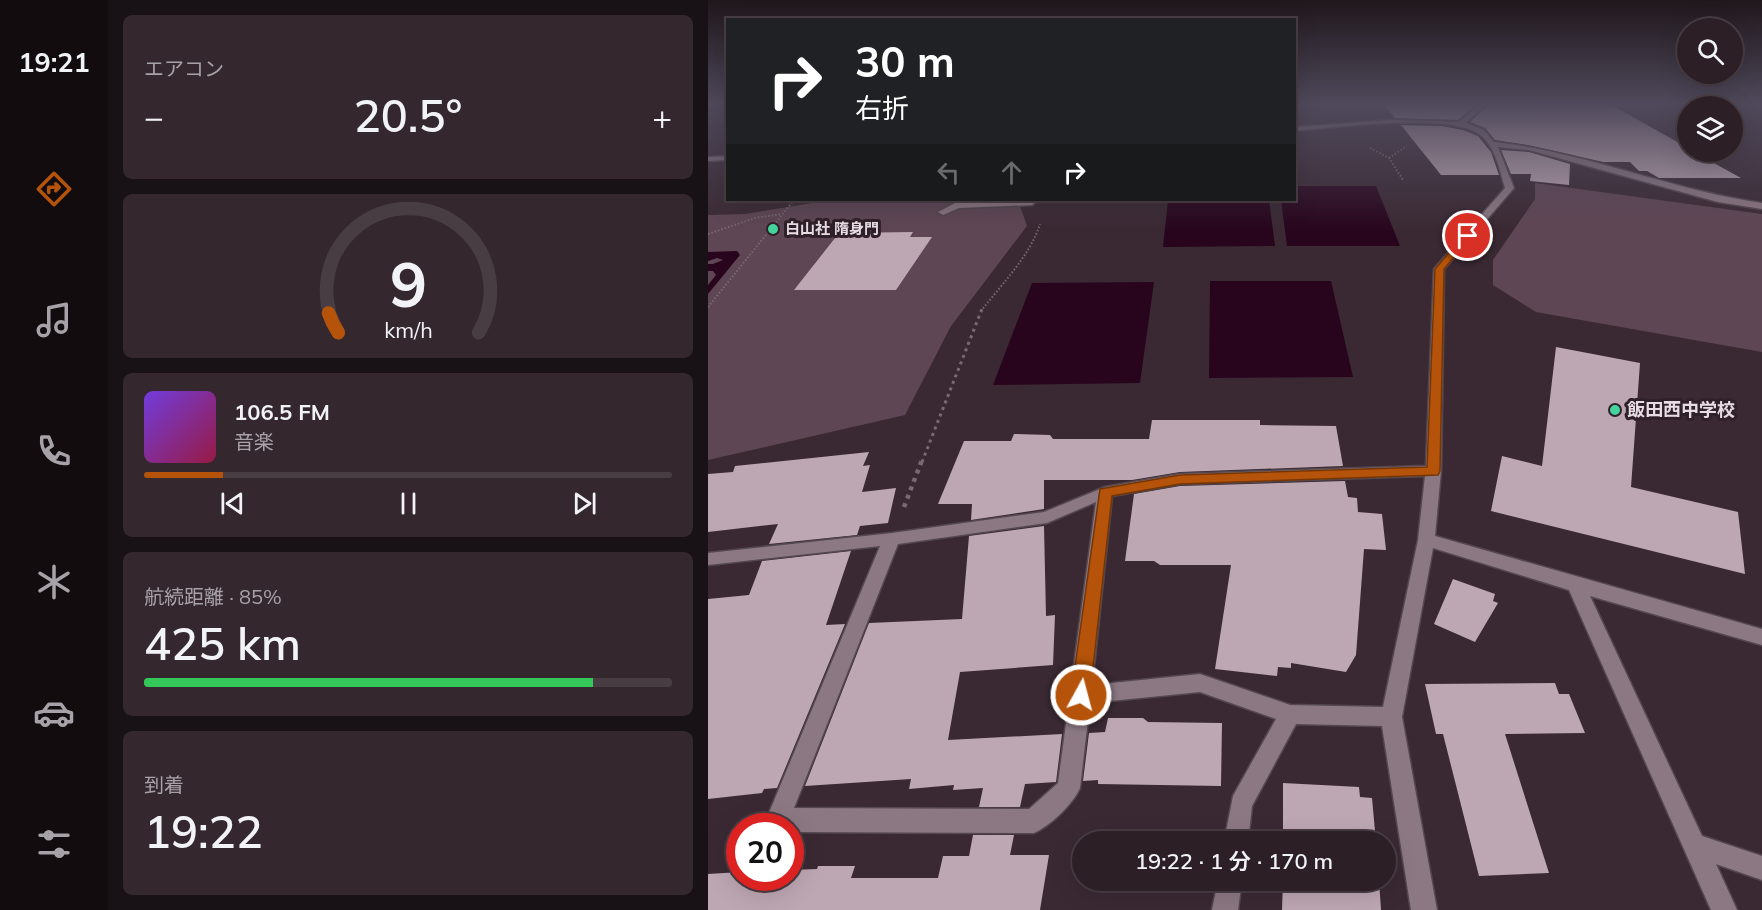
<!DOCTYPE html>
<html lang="ja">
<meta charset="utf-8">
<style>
body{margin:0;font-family:Mulish,"Noto Sans JP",sans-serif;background:#34272e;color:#f1f3f6;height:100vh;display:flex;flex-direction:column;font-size:22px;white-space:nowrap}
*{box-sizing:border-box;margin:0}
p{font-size:20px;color:#a6a2a7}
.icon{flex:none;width:33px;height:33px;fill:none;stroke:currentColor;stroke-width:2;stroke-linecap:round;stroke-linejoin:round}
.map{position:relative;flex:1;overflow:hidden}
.sheet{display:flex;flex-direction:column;gap:15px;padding:15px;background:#181115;width:600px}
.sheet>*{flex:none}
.top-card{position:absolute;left:18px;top:18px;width:570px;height:183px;border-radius:0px;box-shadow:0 6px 24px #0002,0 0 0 2px #483d43;background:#202124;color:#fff;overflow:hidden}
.fabs{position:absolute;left:969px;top:18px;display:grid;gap:12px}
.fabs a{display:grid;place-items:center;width:66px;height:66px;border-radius:50%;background:#2c1f26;box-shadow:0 6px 24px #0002,0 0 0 2px #483d43;font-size:30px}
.speed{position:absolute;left:18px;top:813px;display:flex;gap:12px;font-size:30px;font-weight:700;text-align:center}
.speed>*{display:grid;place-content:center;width:78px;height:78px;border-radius:50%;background:#2c1f26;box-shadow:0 6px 24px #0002,0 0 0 2px #483d43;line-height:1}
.speed .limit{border:9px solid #d22;background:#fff;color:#111}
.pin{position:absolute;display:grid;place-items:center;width:51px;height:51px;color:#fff;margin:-26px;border:3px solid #fff;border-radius:50%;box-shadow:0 2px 6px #0007}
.me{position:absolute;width:66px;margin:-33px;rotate:7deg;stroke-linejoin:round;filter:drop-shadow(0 0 4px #0008)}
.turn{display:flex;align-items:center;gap:21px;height:126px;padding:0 30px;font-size:27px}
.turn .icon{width:78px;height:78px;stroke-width:2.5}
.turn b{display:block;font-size:42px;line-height:51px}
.lanes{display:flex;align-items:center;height:57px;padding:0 30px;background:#0003;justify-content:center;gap:30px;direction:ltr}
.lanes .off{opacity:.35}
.big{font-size:45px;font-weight:600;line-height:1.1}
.sheet .tile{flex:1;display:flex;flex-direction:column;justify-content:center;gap:9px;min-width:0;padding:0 21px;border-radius:9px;background:#34272e}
.sheet .dial{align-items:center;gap:0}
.dial svg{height:156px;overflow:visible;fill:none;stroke:#483d43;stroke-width:7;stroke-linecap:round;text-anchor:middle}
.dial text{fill:#f1f3f6;stroke:none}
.song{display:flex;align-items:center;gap:18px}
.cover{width:72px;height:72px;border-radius:9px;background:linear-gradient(135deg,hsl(260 70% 55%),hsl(340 70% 35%))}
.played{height:6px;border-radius:3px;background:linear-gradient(90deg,#b45309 15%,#483d43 15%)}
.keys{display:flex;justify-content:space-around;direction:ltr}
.heat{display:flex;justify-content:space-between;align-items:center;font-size:33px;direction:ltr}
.charge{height:9px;border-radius:4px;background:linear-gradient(90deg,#34c759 85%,#483d43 0)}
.trip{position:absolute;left:364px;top:831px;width:324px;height:60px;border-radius:30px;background:#2c1f26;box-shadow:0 6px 24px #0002,0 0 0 2px #483d43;font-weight:600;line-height:60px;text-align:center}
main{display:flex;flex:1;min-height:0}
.menu{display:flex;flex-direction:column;width:108px;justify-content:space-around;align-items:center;background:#120c0f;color:#a6a2a7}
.menu .icon{width:42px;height:42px}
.menu .on{color:#b45309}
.menu b{font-size:27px;color:#f1f3f6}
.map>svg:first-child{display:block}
</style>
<main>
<nav class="menu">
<b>19:21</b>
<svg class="icon on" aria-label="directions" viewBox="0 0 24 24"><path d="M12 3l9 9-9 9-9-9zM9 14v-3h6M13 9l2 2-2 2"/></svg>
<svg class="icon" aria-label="music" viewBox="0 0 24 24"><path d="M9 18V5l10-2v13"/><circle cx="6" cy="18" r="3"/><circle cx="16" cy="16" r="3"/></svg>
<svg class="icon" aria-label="phone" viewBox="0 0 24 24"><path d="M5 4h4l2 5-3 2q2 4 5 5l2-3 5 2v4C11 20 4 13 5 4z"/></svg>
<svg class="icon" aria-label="climate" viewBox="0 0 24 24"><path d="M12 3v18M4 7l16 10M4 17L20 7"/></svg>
<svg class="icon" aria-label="car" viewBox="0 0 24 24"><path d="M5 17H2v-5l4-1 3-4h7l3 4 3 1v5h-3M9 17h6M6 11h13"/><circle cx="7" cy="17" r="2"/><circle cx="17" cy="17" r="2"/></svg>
<svg class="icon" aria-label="filters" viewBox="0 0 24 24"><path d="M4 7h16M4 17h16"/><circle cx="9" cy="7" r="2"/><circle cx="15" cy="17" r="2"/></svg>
</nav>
<section class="sheet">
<div class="tile"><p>エアコン</p>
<div class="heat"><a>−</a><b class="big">20.5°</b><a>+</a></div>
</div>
<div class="tile dial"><svg viewBox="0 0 100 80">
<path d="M14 69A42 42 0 1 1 86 69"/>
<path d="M14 69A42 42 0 0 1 9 59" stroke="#b45309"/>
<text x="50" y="56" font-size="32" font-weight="700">9</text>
<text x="50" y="72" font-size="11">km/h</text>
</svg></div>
<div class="tile">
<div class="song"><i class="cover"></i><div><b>106.5 FM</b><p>音楽</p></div></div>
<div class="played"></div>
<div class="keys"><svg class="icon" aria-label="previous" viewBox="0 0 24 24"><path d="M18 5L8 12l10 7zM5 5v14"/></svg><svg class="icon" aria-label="pause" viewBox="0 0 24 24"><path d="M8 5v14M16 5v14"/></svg><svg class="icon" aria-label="next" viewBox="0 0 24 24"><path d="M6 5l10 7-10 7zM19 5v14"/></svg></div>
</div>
<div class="tile"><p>航続距離 · 85%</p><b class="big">425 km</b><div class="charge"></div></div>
<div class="tile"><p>到着</p><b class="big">19:22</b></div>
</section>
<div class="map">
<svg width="1054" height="910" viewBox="0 0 1054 910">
<rect width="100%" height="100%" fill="#3a2933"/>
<path fill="#5f4654" d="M827,183l227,31v138l-226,-40 -43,-27v-25l42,-61z
M122,200h188l9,26 -76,100 -46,89 -197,45v-245l37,-1z"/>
<path fill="#28051c" d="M587,186h81l24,60h-113l-6,-46h13z
M460,200h101l6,46 -112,1z
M29,251l3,4 -32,39v-9l8,-10 -3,-4h-5v-7h5l10,-4 -6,-2 -9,3v-9z
M502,281h121l22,96 -144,1z
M446,282l-14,101 -147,2 39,-102z"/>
<path fill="#bda7b3" d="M676,104h93l-19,16 -63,-2z
M781,104h121l78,44v4h6l47,26h-82l-12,-7h-8l-9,-9h-27l-75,-17 -33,-5 -10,-12 -15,-6z
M693,125l41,1 21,4 15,6 13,16 8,23h-58z
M793,150l28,2 41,12 -1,21 -39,-4 1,-7h-20z
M205,232l-3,5h22l-36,53h-102l45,-57z
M848,347l84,16 -9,124 107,25 7,62 -254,-63 11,-55 40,10z
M444,420h108v5l76,1 7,40 -163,6 -48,8h-88v29l-73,11 1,-16h-34l26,-63h47l3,-7 36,1 3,4h96z
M161,452l-6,14 7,-1 -8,27 34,-4 -8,35 -28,3 -3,9 -88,9 9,-20 -70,8v-58l25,-2 2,-6z
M637,481l3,16 9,1 1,14 24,2 4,36 -22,-1 -8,106 -10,17 -55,-9v5l-13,-1 -1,9 -62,-7 16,-104h-71l-6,-4h-29l9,-67 46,-8z
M336,526l2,90 9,-1 -2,50 -93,7 -12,68 114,-6 -6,48 -31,2 -5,23h-41l4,-19 -30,2 1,-5 -45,4 2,-10 -106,7 64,-163 93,-4 7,-83z
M143,551l-25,74 19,-1 -68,164 -13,1 -2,4 -54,6v-200l41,-4 13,-34z
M745,579l42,15 -2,7 5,2 -23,39 -41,-18z
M847,683l4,11h10l16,39 -80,1 44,139 -70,3 -36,-142h-7l-11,-50z
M400,718h35l5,4 74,1 -1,63 -123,-2v-4l-15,1 6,-48 16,-1z
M575,783l76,4 1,10 12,1 4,44h-93z
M265,835h41l-4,20h39l-9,55h-332v-36l32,-2v6h50v-8l27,-1 1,-3h37l-4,12h87l5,-22h26z
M575,880h96l2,30h-99z"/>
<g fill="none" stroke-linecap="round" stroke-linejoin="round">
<defs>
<path id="minor" d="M772,104h7l-21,19 18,7 10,12c91,10 177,48 268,61v6l-44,-7 -189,-52 -31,-3 16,41 -70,81 -3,202 -6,65 327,93v16l-172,-49 112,240 60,20v24l-46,-16 21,46h-26l-142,-320 -136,-42 -31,169 35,193h-26l-29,-184 -86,-2 -44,82 -4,36h-24l9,-46 43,-77 -76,-27 -110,11 -10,85c-7,16 -30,38 -46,45l-244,-1v-6h-21l-3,-6 114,-274 -172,19v-12l184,-20 152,-21 61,-25 75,-13 246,-8 8,-197 71,-81c-5,-17 -10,-43 -26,-54 -33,-22 -144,-6 -185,-3v-4l97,-7 68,2zM717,476l-7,64 -35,167 -93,-2 -90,-31 -108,11 20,-189 68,-12zM388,502l-38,281 -29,26 -235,-1 104,-264 149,-21z
M20,156v4l-20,1v-4z
M330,200l-6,5 -73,3 -16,7 -5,-3 19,-10z
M510,880h24l-4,30h-26z"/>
</defs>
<use href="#minor" stroke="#54474f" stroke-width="3"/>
<path stroke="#786972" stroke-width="2" stroke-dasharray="1.5 2" stroke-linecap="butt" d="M662,148l19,10 14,22
M681,158l18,-12
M0,234l47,-16 27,-4
M0,307l86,-107
M273,311c20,-26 49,-55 59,-87"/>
<path stroke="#786972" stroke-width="3" stroke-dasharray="3 4" stroke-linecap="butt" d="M214,462l60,-153"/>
<path stroke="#786972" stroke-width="4.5" stroke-dasharray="4 5" stroke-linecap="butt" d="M196,507l18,-47"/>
<use href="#minor" fill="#8c7883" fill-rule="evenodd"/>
</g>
<linearGradient id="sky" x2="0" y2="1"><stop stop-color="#20171c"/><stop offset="0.45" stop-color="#4f495b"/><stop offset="1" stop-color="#4f495b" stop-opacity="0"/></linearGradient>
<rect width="1054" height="231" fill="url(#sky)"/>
<path fill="#b45309" stroke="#753606" stroke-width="1.5" d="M757,234l7,2 -28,33 -4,202 -2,4 -258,9 -68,12 -22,199 -3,6 -6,2 -7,-2 -3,-6 29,-206 80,-14 247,-8 8,-198z"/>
<g fill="#46d49e" stroke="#302029" stroke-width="2">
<circle cx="65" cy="229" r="6"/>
<circle cx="907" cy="410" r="6"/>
</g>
<g text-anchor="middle" stroke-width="6" stroke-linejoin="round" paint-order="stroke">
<g font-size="15" font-weight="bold" fill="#e7dce2" stroke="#302029" text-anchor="start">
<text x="77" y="234">白山社 隋身門</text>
</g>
<g font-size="18" font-weight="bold" fill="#e7dce2" stroke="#302029" text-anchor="start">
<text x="919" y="416">飯田西中学校</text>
</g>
</g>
</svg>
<div class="fabs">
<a><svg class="icon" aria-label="search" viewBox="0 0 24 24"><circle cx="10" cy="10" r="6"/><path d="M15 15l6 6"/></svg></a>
<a><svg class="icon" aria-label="layers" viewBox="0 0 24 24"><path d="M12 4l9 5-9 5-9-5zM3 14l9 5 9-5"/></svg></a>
</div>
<div class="speed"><div class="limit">20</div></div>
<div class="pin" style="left:760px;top:236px;background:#d93025"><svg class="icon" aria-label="arrive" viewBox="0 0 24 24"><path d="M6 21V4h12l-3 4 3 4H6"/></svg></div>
<svg class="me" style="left:373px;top:695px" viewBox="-20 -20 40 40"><circle r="17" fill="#b45309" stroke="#fff" stroke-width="3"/><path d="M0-11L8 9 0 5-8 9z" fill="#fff"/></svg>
<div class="trip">19:22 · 1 分 · 170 m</div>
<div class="top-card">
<div class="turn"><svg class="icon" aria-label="right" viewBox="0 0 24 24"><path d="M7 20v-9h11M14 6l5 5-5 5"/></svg><div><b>30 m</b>右折</div></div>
<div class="lanes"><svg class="icon off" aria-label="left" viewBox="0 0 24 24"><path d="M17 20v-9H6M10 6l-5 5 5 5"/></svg><svg class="icon off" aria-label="ahead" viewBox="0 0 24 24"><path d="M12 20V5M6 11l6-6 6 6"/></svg><svg class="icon" aria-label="right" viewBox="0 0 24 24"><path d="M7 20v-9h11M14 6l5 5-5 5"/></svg></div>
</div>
</div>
</main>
